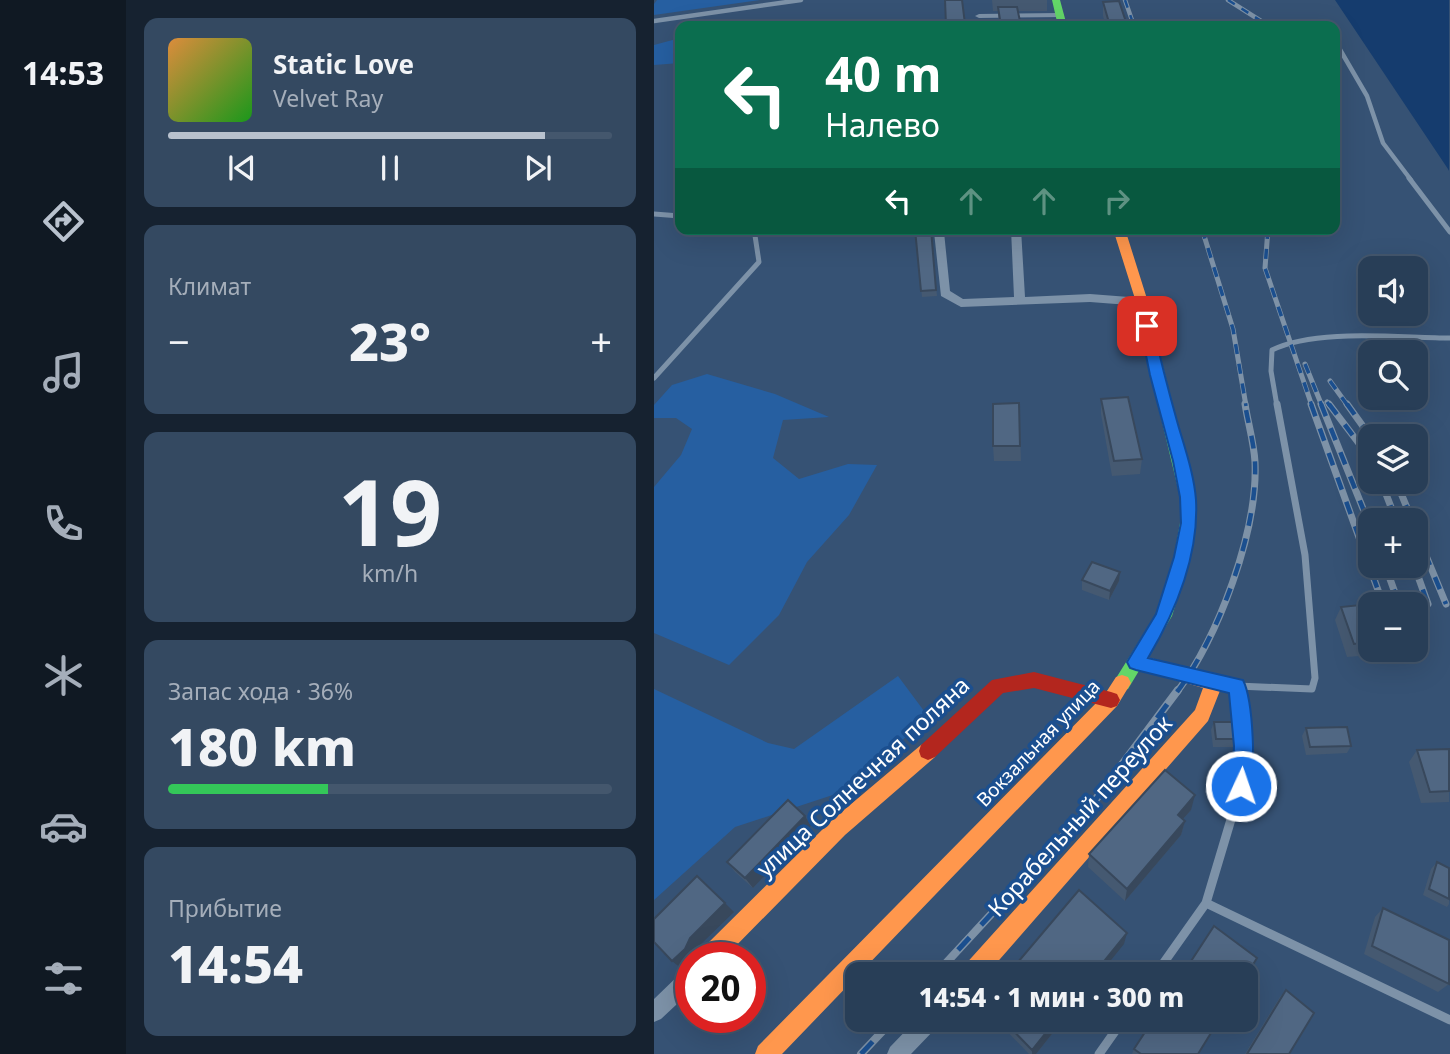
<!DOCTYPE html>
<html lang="ru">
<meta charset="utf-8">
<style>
body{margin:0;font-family:"Noto Sans",sans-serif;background:#344961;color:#f1f3f6;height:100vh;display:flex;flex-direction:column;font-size:26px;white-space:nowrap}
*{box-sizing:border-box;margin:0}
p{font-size:23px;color:#a5aeba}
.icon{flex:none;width:38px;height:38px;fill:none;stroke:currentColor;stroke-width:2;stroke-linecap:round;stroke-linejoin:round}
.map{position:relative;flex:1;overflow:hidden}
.side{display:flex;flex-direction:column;gap:18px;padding:18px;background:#162230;width:528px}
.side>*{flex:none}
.top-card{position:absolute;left:21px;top:21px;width:665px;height:214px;border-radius:14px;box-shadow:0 7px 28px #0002,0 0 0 2px #44576d;background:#0b6e4f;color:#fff;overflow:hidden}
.buttons{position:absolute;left:704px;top:256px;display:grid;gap:14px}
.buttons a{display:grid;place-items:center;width:70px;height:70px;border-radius:14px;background:#283e57;box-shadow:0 7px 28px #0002,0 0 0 2px #44576d;font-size:35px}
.speed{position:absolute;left:21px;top:942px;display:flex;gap:14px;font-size:35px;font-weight:700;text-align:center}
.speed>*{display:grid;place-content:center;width:91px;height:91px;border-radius:50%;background:#283e57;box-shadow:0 7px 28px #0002,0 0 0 2px #44576d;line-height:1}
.speed .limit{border:10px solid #d22;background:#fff;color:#111}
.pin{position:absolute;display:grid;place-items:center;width:60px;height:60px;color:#fff;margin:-30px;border-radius:14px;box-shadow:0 4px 10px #0006}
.me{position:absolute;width:77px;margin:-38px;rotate:3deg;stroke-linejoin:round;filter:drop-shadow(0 0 5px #0008)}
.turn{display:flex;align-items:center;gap:24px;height:147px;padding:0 35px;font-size:32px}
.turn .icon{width:91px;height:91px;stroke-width:2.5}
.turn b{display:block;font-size:49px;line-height:60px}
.lanes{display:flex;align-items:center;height:66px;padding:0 35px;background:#0003;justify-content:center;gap:35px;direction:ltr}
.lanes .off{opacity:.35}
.big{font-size:52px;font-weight:800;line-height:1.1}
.side .tile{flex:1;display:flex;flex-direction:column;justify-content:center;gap:10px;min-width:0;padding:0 24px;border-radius:14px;background:#344961}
.side .dial{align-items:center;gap:0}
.dial b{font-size:91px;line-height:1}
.song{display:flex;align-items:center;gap:21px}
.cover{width:84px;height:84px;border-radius:10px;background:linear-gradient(135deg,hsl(30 70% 55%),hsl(120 70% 35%))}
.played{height:7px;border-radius:4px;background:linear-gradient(90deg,#b9c2ce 85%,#44576d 85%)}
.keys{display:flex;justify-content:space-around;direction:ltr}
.heat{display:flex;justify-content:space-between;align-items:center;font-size:38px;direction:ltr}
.charge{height:10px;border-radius:5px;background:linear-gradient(90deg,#34c759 36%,#44576d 0)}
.trip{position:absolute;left:191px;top:962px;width:413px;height:70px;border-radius:14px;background:#283e57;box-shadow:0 7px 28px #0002,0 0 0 2px #44576d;font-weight:800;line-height:70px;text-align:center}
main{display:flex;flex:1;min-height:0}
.tab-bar{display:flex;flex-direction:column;width:126px;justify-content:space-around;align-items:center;background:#101923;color:#a5aeba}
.tab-bar .icon{width:49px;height:49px}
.tab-bar .on{color:#b9c2ce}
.tab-bar b{font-size:32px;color:#f1f3f6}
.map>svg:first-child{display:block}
</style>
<main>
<nav class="tab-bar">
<b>14:53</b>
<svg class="icon on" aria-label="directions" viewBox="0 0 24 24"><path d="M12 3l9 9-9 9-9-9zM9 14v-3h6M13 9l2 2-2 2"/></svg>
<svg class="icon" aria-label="music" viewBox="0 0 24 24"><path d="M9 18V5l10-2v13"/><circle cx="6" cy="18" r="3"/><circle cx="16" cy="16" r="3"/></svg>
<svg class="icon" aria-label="phone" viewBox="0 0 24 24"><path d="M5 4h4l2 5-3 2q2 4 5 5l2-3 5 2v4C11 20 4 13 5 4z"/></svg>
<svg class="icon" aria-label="climate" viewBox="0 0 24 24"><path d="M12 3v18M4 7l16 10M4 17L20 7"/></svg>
<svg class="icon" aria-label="car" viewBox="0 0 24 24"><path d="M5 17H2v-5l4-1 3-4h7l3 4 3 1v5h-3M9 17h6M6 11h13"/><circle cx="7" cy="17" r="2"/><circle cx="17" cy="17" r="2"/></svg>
<svg class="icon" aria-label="filters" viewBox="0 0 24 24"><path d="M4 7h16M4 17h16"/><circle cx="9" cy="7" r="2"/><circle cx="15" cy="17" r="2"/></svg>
</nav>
<section class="side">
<div class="tile">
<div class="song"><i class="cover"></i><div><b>Static Love</b><p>Velvet Ray</p></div></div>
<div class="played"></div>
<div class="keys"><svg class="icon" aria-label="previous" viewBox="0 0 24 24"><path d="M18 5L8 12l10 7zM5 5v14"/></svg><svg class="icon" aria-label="pause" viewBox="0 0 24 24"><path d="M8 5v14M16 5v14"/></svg><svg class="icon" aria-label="next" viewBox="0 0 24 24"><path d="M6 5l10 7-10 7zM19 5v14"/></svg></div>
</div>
<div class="tile"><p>Климат</p>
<div class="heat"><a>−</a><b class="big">23°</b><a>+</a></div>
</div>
<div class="tile dial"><b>19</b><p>km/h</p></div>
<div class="tile"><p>Запас хода · 36%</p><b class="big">180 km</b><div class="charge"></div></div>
<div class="tile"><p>Прибытие</p><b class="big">14:54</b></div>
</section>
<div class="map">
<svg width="796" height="1054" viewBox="0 0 796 1054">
<rect width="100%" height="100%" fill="#365274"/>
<path fill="#265fa1" d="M3,0h103l-106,15v-11z
M26,38v25l-26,2v-20z
M53,374l68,20 54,23 -46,3 -10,38 26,21 49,-15 29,1 -28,50 -42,47 -28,53 -50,50 -75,-32v-146l27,-32 11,-26 -16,-11h-22v-13l18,-20z
M244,676l29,39 -70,72 -122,40 -81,73v-211l114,54 26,6z"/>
<path fill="#153c6e" d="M681,0h114v171l-1,-2z"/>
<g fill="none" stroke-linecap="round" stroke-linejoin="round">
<path stroke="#7d92a8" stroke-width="4.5" d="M0,21l147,-21
M681,41l32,55 16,47 28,37"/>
<path stroke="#7d92a8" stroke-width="5" d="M755,178l41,54
M0,214l26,2
M0,378l105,-116 -5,-33
M623,406l-6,-35 1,-21c44,-22 128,-12 178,-12"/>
<path stroke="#7d92a8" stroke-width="7" d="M562,684l21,2 1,6
M583,686l75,3 3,-11 -10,-123 -28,-151"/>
<path stroke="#7d92a8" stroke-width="9" d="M552,903l244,117
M501,975l51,-72 35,-117 3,-40 -6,-56
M445,1054l24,-34"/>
<path fill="#7d92a8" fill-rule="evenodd" d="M406,13l4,2 -1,2 -84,1 -4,-2 4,-2z
M357,229h10l4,68 65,-3 52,4 6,4 -6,4 -52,-4 -129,5 -20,-11 -7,-64 3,-3 7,3 6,59 13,8 51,-2z
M37,967v24l-30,28 -7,3v-23l30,-29z
M262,1020h24l-3,7 -26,27h-24l3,-7z"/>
<path fill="#63d668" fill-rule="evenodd" d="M398,0h8l7,26h-9z
M499,350l7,5 36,142v26l-6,34 -18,59 -44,73 -6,2 -6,-2 -3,-6 43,-69 18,-57 6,-34v-26l-34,-142z"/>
<path fill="#ff974d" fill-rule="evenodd" d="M459,229h12l23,73 12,53 -2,3h-10l-2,-3 -10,-53z
M482,654l84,23 3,6 -15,38 -222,254h-26l3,-8 232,-257 8,-22 -73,-21 -3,-5 3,-5z
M468,675l6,2 3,6 -14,23 -335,348h-27l3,-8 347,-352 11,-17z
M274,742l7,3 2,6 -2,6 -90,78 -120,122h-26l3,-8 129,-128 90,-76z"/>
<path fill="#b3261e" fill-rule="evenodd" d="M380,672l77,20 6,2 3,6 -3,6 -6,2 -77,-20 -31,5 -68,64 -7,3 -7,-3 -2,-6 2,-6 71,-65z"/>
<defs>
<path id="rail-far3" d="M471,0l9,26
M574,0l41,26"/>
<path id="rail-far2" d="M548,229l31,100 13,77
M614,229l-3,39 47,138
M651,364l17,42
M676,381l18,25
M673,402l3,4"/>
<path id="rail-far1" d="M657,404l72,200
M667,404l49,122
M675,404l41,54
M693,404l23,32
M727,481l15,39
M742,481l16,39
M761,529l31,75
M731,565l14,39
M760,565l14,39
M523,692c41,-55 81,-160 78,-230 -1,-19 -7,-39 -10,-58"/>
<path id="rail" d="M281,975l155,-168 88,-117
M207,1054l32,-34"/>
</defs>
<use href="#rail-far3" stroke="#7e92a7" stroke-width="4.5"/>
<use href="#rail-far2" stroke="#7e92a7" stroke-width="5"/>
<use href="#rail-far1" stroke="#7e92a7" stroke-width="7"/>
<use href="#rail" stroke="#7e92a7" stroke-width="8"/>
<use href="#rail-far3" stroke="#1b4f8f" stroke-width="2.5" stroke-dasharray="8" stroke-linecap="butt"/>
<use href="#rail-far2" stroke="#1b4f8f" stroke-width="3.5" stroke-dasharray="10" stroke-linecap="butt"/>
<use href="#rail-far1" stroke="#1b4f8f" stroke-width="4.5" stroke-dasharray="13" stroke-linecap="butt"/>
<use href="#rail" stroke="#1b4f8f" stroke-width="5" stroke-dasharray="17" stroke-linecap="butt"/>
</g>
<path fill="#455971" d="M308,0l3,26h-31l12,-1z
M338,0h55v11h-29l3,15h-22l-1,-15h-5z
M465,1l8,25h-21l-3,-10v-14z
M261,229h16l6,67 -15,1z
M761,358l11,12 -5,11 -4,5h-2z
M447,399l41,60 -2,15 -28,2 -11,-62z
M365,403l2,58h-27l-1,-15z
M428,580l37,1 -10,19 -27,-10z
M716,604v45h28l-2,4 -49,4 -12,-37 6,-13z
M560,722l26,17 -3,8h-24l-2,-17z
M652,728l45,18 -4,7 -41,2 -4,-19z
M795,749v53l-28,1 -12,-41 8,-12z
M537,810l-8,9 2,2 -4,14 -56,66 -37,-34 1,-13z
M157,826l-58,62 -18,-16 -8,-10z
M783,862l12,6v36l-2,3 -24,-12 8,-26z
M729,908l66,76 -11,8 -74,-38 11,-37z
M632,990l3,64h-44l35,-57z
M342,1020h67l-27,34h-7z
M480,1049l64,5h-66z"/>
<path fill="#38485c" d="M772,370l-5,11 -4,5 4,-10z
M466,572l-1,9 -10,19 1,-9z
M541,795l-4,15 -17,19 4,-14z
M151,816l6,10 -58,62 -8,-10z
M531,821l-4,14 -56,66 2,-12z
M71,903l9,9 -35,34 -4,11h-4v3l-9,9 -10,-8 18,-23z
M473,933l-3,11 -25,31h-6z
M402,1020h7l-27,34h-4v-4z"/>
<path fill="#506783" stroke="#38485c" stroke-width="2" d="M291,0h17l3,24 -19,1z
M465,1l8,24 -17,1 -7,-24z
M344,7h19l4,19h-20z
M280,25h19v1h-19z
M261,229h16l5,61 -15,1z
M761,358l9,7 2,5 -5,6h-6z
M474,397l14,62 -28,2 -13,-62z
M365,403l1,43h-27v-42z
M438,562l28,10 -10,19 -28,-11z
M716,604v38l-16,2 -13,-37z
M560,722h24l2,17h-24z
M693,727l4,19 -41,1 -4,-19z
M795,749v42l-19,1 -13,-42z
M511,770l30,25 -17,20 7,6 -58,68 -38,-35z
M134,800l17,16 -60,62 -18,-16z
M783,862l12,6v31l-20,-10z
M43,876l28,27 -35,35 -5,11 -13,12 -18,-19v-23z
M425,890l48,43 -34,42h-86z
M729,908l66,32v44l-77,-38z
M560,926l43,32 -11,18v-1h-64z
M632,990l28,23 -25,41h-42z
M349,1020h53l-24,30z
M499,1020h66l-21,34h-57l-7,-5z"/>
<path fill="#1a73e8" stroke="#114b97" stroke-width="2" d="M493,322l6,4c7,32 15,63 24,95 7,25 17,52 19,79 3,56 -20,111 -48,158l95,22c10,20 14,93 5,113l-7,2 -7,-2 -2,-7 2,-40 -5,-53 -93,-23 -6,-2 -3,-6 29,-48 18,-57 7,-34 -1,-26 -7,-36 -23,-86 -10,-49z"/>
<g text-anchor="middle" stroke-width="7" stroke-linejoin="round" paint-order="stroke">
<g font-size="19" fill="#fff" stroke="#1b4f8f">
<text transform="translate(384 743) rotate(-46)" y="7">Вокзальная улица</text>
</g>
<g font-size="23" fill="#fff" stroke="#1b4f8f">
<text transform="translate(209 777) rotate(-43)" y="8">улица Солнечная поляна</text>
<text transform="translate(426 816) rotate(-48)" y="8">Корабельный переулок</text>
</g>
</g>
</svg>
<div class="buttons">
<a><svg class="icon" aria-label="sound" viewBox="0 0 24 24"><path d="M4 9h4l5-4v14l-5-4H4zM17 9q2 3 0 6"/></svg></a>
<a><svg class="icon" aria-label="search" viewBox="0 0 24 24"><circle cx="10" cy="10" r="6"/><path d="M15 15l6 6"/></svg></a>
<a><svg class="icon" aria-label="layers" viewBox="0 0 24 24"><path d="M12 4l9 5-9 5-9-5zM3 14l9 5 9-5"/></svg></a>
<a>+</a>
<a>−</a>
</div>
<div class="speed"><div class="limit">20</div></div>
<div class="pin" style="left:493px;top:326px;background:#d93025"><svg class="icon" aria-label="arrive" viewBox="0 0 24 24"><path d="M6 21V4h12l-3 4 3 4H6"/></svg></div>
<svg class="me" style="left:587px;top:786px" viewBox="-20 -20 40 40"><circle r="17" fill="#1a73e8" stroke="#fff" stroke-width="3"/><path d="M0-11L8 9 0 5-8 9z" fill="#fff"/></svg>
<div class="trip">14:54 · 1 мин · 300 m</div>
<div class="top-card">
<div class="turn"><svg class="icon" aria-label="left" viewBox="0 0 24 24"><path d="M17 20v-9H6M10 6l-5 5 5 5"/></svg><div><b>40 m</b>Налево</div></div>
<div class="lanes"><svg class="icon" aria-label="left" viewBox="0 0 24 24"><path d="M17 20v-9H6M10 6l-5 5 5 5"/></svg><svg class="icon off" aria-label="ahead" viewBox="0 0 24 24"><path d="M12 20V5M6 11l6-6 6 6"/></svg><svg class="icon off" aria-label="ahead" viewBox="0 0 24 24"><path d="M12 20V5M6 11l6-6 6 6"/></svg><svg class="icon off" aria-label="right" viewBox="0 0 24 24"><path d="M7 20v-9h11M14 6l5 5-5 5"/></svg></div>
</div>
</div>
</main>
